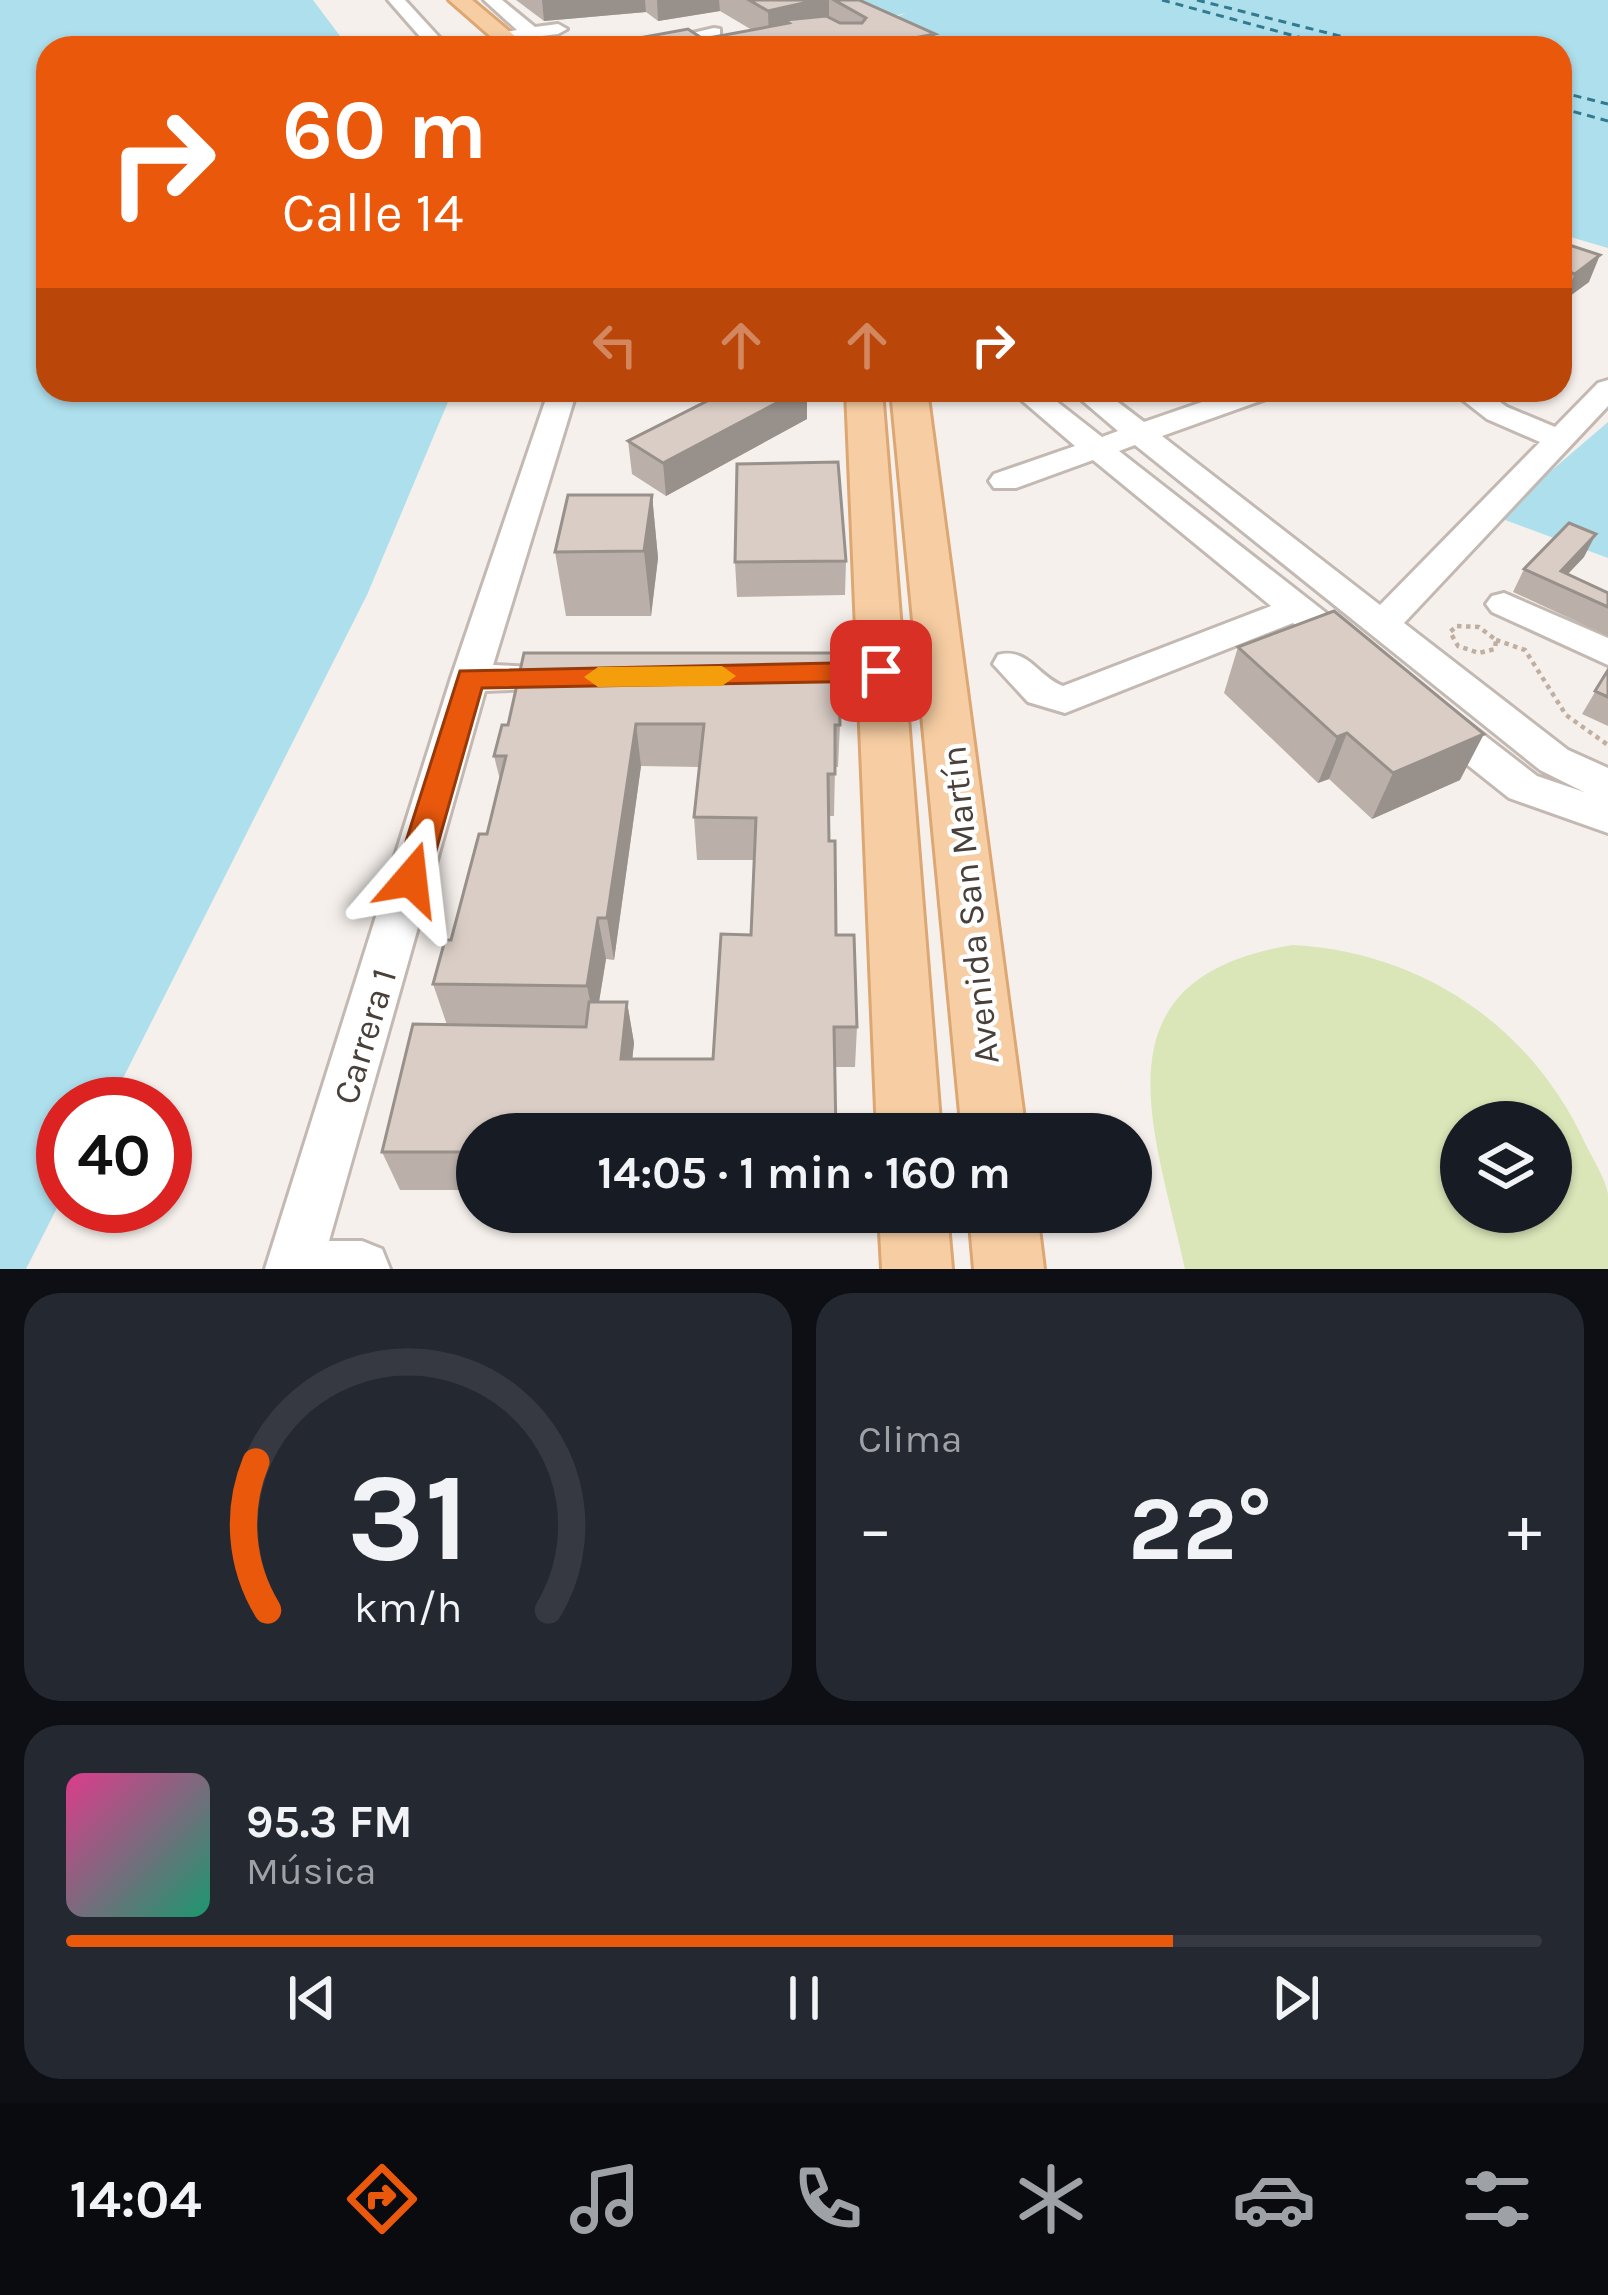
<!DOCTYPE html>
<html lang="es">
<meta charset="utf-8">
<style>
body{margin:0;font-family:Karla,sans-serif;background:#242831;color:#f1f3f6;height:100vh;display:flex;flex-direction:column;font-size:45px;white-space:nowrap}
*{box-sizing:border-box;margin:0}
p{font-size:39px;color:#9ea1a6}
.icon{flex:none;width:66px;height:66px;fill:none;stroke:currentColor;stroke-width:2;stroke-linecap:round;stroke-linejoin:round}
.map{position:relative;height:1269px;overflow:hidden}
.panel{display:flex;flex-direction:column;gap:24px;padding:24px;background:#0d0f14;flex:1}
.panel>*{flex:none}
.banner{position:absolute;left:36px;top:36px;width:1536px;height:366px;border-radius:36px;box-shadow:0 3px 9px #0004;background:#ea580c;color:#fff;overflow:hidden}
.fabs{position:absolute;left:1440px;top:1101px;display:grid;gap:24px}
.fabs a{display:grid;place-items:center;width:132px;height:132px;border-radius:50%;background:#171b24;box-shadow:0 3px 9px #0004;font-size:60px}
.speed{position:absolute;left:36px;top:1077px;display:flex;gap:24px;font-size:60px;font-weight:700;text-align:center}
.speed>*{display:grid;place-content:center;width:156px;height:156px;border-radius:50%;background:#171b24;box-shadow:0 3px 9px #0004;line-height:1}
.speed .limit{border:18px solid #d22;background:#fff;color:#111}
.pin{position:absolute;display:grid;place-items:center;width:102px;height:102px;color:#fff;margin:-51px;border-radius:24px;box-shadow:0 6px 18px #0006}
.me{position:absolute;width:132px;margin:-66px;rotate:17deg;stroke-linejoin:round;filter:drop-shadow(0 0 9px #0008)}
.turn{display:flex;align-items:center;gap:42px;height:252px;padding:0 48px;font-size:54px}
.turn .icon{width:156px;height:156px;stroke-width:2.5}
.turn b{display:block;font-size:84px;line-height:102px}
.lanes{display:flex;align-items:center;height:114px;padding:0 48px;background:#0003;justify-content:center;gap:60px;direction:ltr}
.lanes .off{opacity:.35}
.big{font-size:90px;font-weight:700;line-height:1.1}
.panel .card{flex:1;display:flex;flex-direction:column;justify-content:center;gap:18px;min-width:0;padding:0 42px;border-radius:36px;background:#242831}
.panel .dial{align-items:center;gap:0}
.dial svg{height:312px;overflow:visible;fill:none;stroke:#363941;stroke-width:7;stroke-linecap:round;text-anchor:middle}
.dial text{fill:#f1f3f6;stroke:none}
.song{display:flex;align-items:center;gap:36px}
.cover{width:144px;height:144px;border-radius:18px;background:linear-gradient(135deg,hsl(330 70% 55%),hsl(160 70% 35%))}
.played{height:12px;border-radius:6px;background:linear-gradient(90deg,#ea580c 75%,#363941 75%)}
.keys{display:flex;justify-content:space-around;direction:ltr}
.heat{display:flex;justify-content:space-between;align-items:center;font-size:66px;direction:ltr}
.panel .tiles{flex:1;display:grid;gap:24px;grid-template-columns:1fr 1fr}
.card:last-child{grid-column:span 2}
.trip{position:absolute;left:456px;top:1113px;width:696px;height:120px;border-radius:60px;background:#171b24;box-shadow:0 3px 9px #0004;font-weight:700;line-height:120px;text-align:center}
.tabs{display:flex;height:192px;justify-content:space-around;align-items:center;background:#090b0e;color:#9ea1a6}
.tabs .icon{width:84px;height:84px}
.tabs .on{color:#ea580c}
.tabs b{font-size:54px;color:#f1f3f6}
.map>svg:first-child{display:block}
</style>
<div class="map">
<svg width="1608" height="1269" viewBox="0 0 1608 1269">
<rect width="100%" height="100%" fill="#f5f0ec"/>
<path fill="#dae5b8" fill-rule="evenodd" d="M1293,945c129,7 238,81 292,198 8,16 20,35 23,51 0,24 0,51 0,75h-423c-31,-142 -95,-291 108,-324zM1461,1122h90v90h-90z"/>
<path fill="#aedfec" d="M0,0h313l36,48h-301v342h405l-86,205 -257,509h-47v92l-37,73h-26z
M813,0h795v248l-48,-14v-186h-617l-50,-30 13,-5 -21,5z
M1608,422v136l-111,-41z"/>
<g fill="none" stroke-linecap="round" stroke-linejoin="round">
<path stroke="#327a8f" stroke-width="3" stroke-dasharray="8 6" stroke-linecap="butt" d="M1162,0l177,48
M1197,0l190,48
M1560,92l48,12
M1560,108l48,13"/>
<defs>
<path id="minor" d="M388,0h17l44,48h-19z
M484,0h18l33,27 23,-3 9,5 -9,5 -59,7v-8l18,-3z
M714,28l6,1v8l-56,11h-36z
M1608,380v26l-204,217 164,127 40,18v65l-99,-35 -84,-67 -5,-10 5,-10 14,-4 14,4 84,65 47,16 -44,-22 -405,-325 -16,6 243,190 5,9 -5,9c-28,8 -49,-19 -69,-36l-228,90 -37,-11 -35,-38 5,-9c30,-8 39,21 65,31l208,-80 -178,-146 -77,28h-22l-5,-7 5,-7 81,-28 -65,-56h32l60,47 16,-6 -48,-41h32l42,32 93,-32h41l-4,6 -112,40 218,169 160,-163 -53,-23 -37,-29h33l24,17 48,20 43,-44z
M549,390h28l-84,275 86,4 6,9 -6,9 -94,4 -156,550h33l20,8 8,20h-125l186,-591z
M1504,593l104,45v27l-116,-53 -6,-8 6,-8z
M881,658l13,4 6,9 -6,9 -105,8 -13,-4 -6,-9 6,-9 13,-4z"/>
<path id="major" d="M449,0h23l57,48h-25z
M846,390h36l59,744h-64z
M891,390h36l99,744h-64z
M879,1212h68l5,57h-70z
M969,1212h68l7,57h-70z"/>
</defs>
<use href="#minor" stroke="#c3b9b2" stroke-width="6"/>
<use href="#major" stroke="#dca773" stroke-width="6"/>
<path stroke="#c0afa1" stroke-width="4.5" stroke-dasharray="4.5 4.5" stroke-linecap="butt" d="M1457,626l22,1 17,13 -1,9 -16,4 -21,-7 -8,-14z
M1496,640l29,10 41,65 42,30"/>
<use href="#minor" fill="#fff" fill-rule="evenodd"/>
<use href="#major" fill="#f7cea3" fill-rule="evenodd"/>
</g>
<path fill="#bbb0a9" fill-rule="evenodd" d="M516,0h343l75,48h-312v-7l81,-2 49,-9 -32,-19 -62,10 -12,-9 -102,9z
M1560,242l29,40 -26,19 -3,-1z
M729,390h78v29l-141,77 -34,-22 -4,-33z
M652,495l6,63 -7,58h-85l-11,-64z
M1584,557l-16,17 40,19v43l-95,-44 11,-23z
M846,561l-1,34 -108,2 -2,-35z
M1238,647l222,133 -88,39 -43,-40 -11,4 -94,-90z
M1608,670v56l-26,-12z
M502,725h338l-2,42h-3l-1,49h-5v25l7,94 21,92 -2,40h-20l-358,67v56h-77l-18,-38 65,-127 -14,-41 18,-44 36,-106 13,-54 -6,-24zM641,766l58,1 -5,50 3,43h57l-3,75 -38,124h-81l2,-16 -7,-41h-28l7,-43 8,1z"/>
<path fill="#98908a" d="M542,0h103l1,12 -102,9z
M657,0h62l1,11 -62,10z
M817,0h12v26l-40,-3 -4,-3v16l-16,4 -1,-29z
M935,34l-1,14h-45v-5z
M1600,255l-11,27 -26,19 12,-27z
M801,390h6v29l-141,77 -3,-33z
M652,495l6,63 -7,58 -7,-65z
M1596,534l-12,23 -26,27 3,-13z
M636,724l5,42 -27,194 -7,-42z
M1347,733l-18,46 -11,4 19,-46z
M1484,734l-24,46 -88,39 21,-46z
M598,918l8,41 -11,67 -8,-40z
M627,1002l7,41 -6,56 -7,-40z"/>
<path fill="#d9cdc5" stroke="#98908a" stroke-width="3" d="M749,0h68l-49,11z
M834,0h25l76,34 -46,9 10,5h-267l-10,-7 66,-12 15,10 86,-16 -4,-3 41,-4 14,7h22l4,-5z
M1560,242l40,13 -25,19 -15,-5z
M729,390h72l-138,73 -35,-22z
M838,462l8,99 -111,1 2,-98z
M568,495h84l-8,56 -89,1z
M1569,523l27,11 -35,37 47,22v14l-84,-38z
M1334,611l150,123 -91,39 -46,-40 -10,4 -99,-90z
M524,653h314l2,72h-5v49h-7l1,67h6l1,94h18l3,92h-23l2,107h-359v18h-95l31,-128 173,3 3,-25h38l-6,57h92l8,-125 30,1 5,-117 -62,-1 10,-93h-68l-29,194h-9l-11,68 -154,-2 12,-44h6l28,-106h8l19,-78h-12l8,-31h6z
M1608,670v27l-13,-6z"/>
<path fill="#ea580c" stroke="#983908" stroke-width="3" d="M881,662l14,9 -14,10 -399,7 -54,191 -5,10 -12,4 -12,-4 -5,-10 66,-208z"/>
<path fill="#f59e0b" d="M722,666l14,10 -14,10 -124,1 -14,-10 14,-10z"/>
<g text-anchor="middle" stroke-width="9" stroke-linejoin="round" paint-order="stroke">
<g font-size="36" fill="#49403a" stroke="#fff">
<text transform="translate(969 905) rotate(-96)" y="13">Avenida San Martín</text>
<text transform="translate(364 1036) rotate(-73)" y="13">Carrera 1</text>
</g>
</g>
</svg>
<div class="fabs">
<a><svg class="icon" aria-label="layers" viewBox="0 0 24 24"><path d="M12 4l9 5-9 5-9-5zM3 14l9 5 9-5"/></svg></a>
</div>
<div class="speed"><div class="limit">40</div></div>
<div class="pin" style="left:881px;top:671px;background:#d93025"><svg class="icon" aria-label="arrive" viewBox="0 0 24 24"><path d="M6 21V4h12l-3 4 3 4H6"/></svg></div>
<svg class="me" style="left:411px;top:879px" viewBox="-20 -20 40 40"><path d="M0-17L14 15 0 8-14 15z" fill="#ea580c" stroke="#fff" stroke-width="4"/></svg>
<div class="trip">14:05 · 1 min · 160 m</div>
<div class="banner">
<div class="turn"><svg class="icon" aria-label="right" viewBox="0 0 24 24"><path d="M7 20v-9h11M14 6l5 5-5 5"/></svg><div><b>60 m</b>Calle 14</div></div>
<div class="lanes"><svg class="icon off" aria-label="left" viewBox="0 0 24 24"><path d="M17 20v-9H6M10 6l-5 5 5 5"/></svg><svg class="icon off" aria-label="ahead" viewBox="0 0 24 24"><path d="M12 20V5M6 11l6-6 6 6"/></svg><svg class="icon off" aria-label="ahead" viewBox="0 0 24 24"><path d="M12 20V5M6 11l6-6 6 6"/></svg><svg class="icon" aria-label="right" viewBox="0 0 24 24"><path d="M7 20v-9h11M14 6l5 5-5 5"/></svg></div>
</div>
</div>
<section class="panel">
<div class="tiles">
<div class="card dial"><svg viewBox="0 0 100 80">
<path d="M14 69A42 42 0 1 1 86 69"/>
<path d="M14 69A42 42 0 0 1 11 31" stroke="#ea580c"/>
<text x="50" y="56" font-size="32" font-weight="700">31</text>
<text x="50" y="72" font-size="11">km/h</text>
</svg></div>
<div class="card"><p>Clima</p>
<div class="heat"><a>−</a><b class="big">22°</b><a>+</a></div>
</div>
<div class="card">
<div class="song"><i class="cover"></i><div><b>95.3 FM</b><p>Música</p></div></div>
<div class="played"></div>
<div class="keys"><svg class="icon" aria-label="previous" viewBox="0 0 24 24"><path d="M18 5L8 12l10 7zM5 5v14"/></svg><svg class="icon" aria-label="pause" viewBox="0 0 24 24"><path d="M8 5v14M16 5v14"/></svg><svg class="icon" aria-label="next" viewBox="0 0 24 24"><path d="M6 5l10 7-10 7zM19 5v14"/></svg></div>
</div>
</div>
</section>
<nav class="tabs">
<b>14:04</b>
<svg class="icon on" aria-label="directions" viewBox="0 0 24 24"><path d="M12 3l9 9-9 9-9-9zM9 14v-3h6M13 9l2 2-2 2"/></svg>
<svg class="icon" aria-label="music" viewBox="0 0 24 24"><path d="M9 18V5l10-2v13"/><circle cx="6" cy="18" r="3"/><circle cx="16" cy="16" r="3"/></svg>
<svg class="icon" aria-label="phone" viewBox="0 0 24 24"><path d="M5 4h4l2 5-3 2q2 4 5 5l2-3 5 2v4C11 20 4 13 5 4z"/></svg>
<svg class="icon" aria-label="climate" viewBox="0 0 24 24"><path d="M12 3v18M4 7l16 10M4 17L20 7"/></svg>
<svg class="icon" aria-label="car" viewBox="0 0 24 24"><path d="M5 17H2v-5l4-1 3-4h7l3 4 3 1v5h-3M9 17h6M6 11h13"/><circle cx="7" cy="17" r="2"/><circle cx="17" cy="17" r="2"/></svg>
<svg class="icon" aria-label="filters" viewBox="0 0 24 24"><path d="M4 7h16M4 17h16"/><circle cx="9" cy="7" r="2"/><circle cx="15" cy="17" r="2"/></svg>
</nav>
